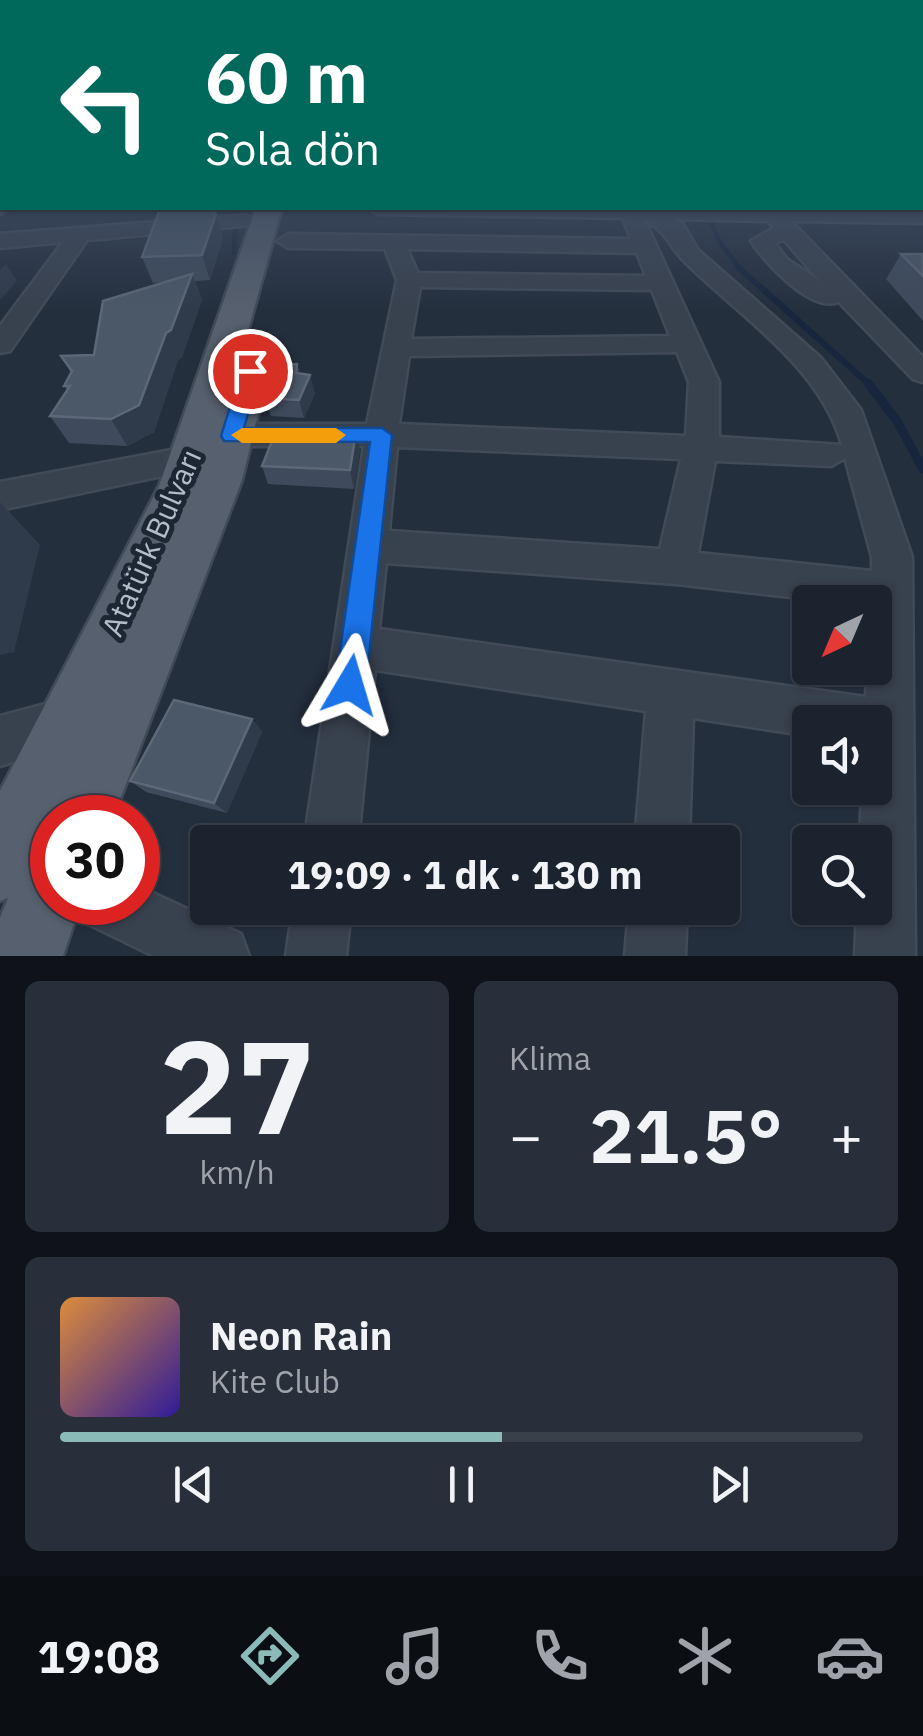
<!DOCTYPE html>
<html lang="tr">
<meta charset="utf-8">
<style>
body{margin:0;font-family:"IBM Plex Sans",sans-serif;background:#282f3a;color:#f1f3f6;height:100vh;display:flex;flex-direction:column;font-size:38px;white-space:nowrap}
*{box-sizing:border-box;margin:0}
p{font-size:32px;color:#a0a4aa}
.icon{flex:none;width:55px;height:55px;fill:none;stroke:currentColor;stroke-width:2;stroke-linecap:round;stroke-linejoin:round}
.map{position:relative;height:956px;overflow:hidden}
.details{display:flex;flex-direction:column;gap:25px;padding:25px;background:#0f1319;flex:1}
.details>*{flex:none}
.hud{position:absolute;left:0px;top:0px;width:925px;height:210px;box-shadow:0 2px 8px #0004,0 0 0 2px #39404a;background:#00695c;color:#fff;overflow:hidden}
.needle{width:65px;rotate:224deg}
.tools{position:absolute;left:792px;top:585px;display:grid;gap:20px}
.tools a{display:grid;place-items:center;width:100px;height:100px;border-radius:10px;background:#1b232e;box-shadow:0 2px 8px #0004,0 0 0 2px #39404a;font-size:50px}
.speed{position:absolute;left:30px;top:795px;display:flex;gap:20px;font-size:50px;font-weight:700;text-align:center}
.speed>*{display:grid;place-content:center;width:130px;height:130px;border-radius:50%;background:#1b232e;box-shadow:0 2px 8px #0004,0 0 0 2px #39404a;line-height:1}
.speed .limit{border:15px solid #d22;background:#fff;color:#111}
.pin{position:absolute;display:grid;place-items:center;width:85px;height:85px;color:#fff;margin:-42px;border:5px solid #fff;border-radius:50%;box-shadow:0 2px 10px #0007}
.me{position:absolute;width:110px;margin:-55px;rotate:7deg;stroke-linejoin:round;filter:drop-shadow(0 0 8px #0008)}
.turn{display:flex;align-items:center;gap:35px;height:210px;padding:0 40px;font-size:45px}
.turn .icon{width:130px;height:130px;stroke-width:2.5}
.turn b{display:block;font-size:70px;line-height:85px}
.big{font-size:75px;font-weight:800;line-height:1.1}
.details .card{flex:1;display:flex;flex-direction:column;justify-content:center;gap:15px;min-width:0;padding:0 35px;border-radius:15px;background:#282f3a}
.details .dial{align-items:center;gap:0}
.dial b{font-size:130px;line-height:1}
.song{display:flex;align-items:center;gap:30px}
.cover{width:120px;height:120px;border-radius:15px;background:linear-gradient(135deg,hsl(30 70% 55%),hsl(250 70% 35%))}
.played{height:10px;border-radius:5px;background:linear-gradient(90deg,#8bbbb9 55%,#39404a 55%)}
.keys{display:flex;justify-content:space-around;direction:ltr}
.heat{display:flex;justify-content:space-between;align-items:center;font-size:55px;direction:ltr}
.details .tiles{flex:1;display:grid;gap:25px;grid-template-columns:1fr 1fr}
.card:last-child{grid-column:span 2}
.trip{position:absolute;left:190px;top:825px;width:550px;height:100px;border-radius:10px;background:#1b232e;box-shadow:0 2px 8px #0004,0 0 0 2px #39404a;font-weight:800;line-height:100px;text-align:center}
.menu{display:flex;height:160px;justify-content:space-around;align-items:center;background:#0b0e12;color:#a0a4aa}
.menu .icon{width:70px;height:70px}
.menu .current{color:#8bbbb9}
.menu b{font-size:45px;color:#f1f3f6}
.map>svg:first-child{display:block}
</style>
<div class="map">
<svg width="923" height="956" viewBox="0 0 923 956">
<rect width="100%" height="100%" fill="#242f3e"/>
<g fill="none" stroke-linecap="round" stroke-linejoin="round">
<path stroke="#17263c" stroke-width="5" d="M234,208v7
M710,219l9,22 21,28
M234,253l1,-25"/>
<path stroke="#17263c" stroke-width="6" d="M737,266l133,119"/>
<path stroke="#17263c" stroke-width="9" d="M868,383l29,38 26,48"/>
<defs>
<path id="minor" d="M0,201l2,7h10l-12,6z
M368,208l555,3v12l-132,-2 132,136v25l-10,-3 -74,-77c-29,11 -73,-39 -88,-61l23,-13 -6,-7 -94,-2 8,4 16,27 123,108 40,52 51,147 3,399h-60l2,-48h18v-66h-15l2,-54h13v-66h-65v14l-117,-18 -4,124h-54l11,-131 -271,-41 -17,172h-54l60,-396h-132l-12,-3 -4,-8 4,-8 12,-3h135l30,-144 -12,-31 -97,-1 -11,-7 11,-7 343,5 -8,-21 -245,-4zM644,219c28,17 22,25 42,44 55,54 134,104 156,182l-123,-8v-55zM784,240l36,41 -33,-22 -12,-16zM407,249l230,4 9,23 -228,-3zM420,287l232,3 18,46 -259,3zM677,352l12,30 -3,54 -287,-12 10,-68zM397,447l284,12 -21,90 -271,-18zM845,458l27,99v14l-174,-18 17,-92 116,5zM386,563l290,21 160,18h39v66h-8l-1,29 -487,-68z
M246,215l11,6 -4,4 -166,15 -77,111 -10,2v-27l63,-84 -63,6v-14z
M193,446l12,3 5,9 -5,9 -205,43v-28z
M72,697l17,7 7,17 -7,17 -89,28v-50z
M138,886l103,48 8,22h-95l-68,-33 -8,-21h60z
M293,908h58l-5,48h-60z
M629,908h58l-2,48h-60z"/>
<path id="major" d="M256,208h26l-53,191 10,-2 14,4 6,9 -17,70 -129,338h-61v21l-2,-5 -5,12 7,-2v58h29l-18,54h-63v-38l8,-20 -8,3v-110l159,-305z"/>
</defs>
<use href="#minor" stroke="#414a57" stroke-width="5"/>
<use href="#major" stroke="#414a57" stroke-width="5"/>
<use href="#minor" fill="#38414e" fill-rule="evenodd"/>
<use href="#major" fill="#56606e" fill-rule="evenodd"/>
</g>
<path fill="#3f4b5c" d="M216,214l7,24 -13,42 -15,1 7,19 -20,57 -4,3 -24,72 -27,14 -58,-3 -19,-27 17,-26 -3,-4 7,-13 -10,-17 33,-1 72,-73 -13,1 -11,-26z
M901,254h22v67l-37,-42z
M297,364l3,10 15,19 -11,25 -33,-2 -6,-18z
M360,450l-6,39 -86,-5 -6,-18z
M252,719l10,13 -35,81 -81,-21 -16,-11z"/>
<path fill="#2f3b4b" d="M216,214l7,24 -13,42 -8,-25z
M6,264l11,17 -17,19v-30z
M192,274l10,26 -20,57 -4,3 -24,72 -27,14 -16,-27 55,-86z
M310,375l5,18 -11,25 -5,-18z
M356,432l4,18 -6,39 -4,-19z
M0,502l40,43 -26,107 -14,3z
M252,719l10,13 -35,81 -13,-10z"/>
<path fill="#4b5868" stroke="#5c6777" stroke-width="2.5" d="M206,208l10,6 -14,41 -60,2 17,-45z
M901,254h22v22z
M192,274l-21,56 -5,3 -27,72 -28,14 -61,-3 20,-30h-6l8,-15 -11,-15 33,-1 9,-54z
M297,364l-1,9 14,2 -11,25 -34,-2 7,-33z
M276,431l80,1 -6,38 -88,-4z
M174,700l78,19 -38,84 -84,-22z"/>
<linearGradient id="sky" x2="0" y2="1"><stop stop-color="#141a22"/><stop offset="0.57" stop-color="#3f4d63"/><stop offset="1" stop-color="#3f4d63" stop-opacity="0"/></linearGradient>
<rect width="923" height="310" fill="url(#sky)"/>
<path fill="#1a73e8" stroke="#114b97" stroke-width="2.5" d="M250,365l10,6 -16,57h138l10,7 -26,250 -5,10 -11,5 -10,-5 -5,-10 35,-243 -146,-1 -3,-5 20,-65z"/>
<path fill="#f59e0b" d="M242,428h94l10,7 -10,8h-94l-11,-8z"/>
<g text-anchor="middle" stroke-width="10" stroke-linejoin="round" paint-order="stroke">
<g font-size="30" fill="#b4bcc9" stroke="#1d2633">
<text transform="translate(152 543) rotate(-66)" y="10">Atatürk Bulvarı</text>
</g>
</g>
</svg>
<div class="tools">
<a><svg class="needle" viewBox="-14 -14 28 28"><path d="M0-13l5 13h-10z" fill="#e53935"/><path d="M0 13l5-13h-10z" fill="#a0a4aa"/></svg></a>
<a><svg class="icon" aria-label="sound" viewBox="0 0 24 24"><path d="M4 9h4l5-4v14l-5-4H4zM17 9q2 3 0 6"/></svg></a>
<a><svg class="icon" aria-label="search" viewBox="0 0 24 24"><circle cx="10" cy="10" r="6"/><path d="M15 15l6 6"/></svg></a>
</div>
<div class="speed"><div class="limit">30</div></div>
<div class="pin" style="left:250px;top:371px;background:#d93025"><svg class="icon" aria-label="arrive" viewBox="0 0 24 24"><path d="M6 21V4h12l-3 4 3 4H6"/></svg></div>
<svg class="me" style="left:350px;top:685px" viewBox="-20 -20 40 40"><path d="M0-17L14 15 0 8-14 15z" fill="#1a73e8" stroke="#fff" stroke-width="4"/></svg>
<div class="trip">19:09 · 1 dk · 130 m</div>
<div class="hud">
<div class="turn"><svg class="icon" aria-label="left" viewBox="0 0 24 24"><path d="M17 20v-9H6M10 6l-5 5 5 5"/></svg><div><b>60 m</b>Sola dön</div></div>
</div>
</div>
<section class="details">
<div class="tiles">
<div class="card dial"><b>27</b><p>km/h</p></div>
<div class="card"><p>Klima</p>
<div class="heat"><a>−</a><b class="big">21.5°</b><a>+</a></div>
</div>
<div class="card">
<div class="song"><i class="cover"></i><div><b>Neon Rain</b><p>Kite Club</p></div></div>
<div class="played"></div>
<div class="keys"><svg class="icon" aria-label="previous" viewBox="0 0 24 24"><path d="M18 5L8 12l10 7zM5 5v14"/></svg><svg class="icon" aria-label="pause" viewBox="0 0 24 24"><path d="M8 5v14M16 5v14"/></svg><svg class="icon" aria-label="next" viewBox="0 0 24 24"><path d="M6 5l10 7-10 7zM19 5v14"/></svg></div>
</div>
</div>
</section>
<nav class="menu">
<b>19:08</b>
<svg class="icon current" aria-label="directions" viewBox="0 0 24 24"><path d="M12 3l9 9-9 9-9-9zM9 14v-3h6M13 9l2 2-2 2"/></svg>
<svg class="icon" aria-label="music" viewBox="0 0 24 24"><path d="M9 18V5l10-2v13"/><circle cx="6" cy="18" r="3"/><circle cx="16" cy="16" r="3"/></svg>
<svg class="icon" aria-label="phone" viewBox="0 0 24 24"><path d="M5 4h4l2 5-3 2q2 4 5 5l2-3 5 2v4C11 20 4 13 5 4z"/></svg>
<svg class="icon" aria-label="climate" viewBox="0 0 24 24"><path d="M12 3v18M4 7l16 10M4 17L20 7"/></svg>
<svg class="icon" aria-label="car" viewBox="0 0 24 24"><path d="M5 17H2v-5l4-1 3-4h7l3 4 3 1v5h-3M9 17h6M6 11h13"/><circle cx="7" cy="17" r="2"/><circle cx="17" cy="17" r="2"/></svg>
</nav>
